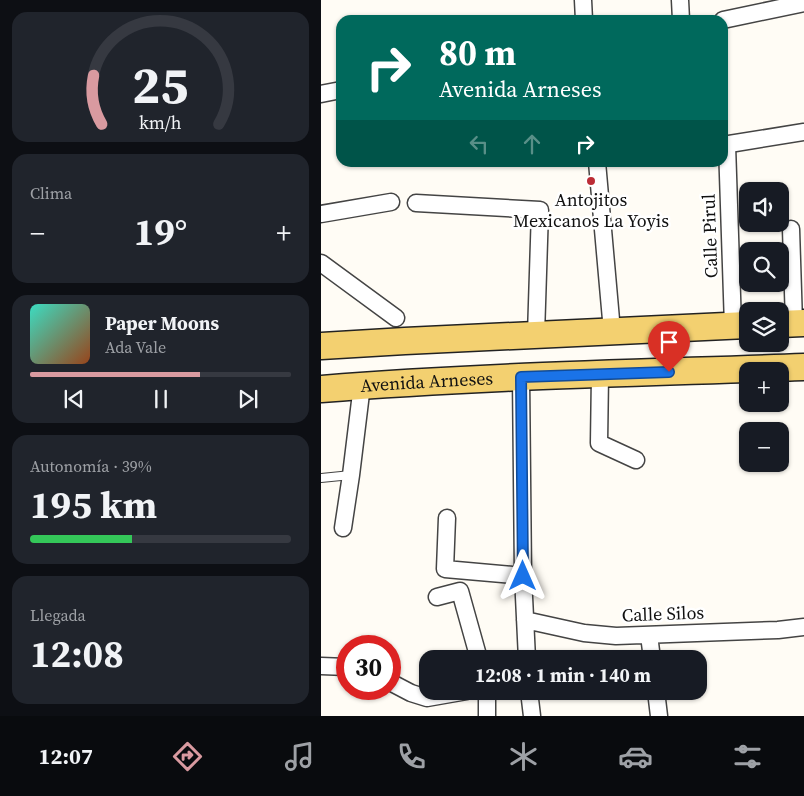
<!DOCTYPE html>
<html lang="es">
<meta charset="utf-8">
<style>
body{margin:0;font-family:"Source Serif 4",serif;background:#20242c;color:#f1f3f6;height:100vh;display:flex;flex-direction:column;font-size:19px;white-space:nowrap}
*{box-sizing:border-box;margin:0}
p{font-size:16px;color:#9ea1a6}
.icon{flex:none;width:28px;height:28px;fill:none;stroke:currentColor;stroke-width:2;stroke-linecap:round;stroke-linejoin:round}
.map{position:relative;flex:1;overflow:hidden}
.side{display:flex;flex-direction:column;gap:12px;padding:12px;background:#0d0f14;width:321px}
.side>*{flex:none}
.hud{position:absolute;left:15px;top:15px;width:392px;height:152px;border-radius:15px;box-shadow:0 1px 4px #0004;background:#00695c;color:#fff;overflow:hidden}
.tools{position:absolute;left:418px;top:182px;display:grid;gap:10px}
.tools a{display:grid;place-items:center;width:50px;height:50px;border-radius:10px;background:#171b24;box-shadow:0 1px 4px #0004;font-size:25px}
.speed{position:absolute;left:15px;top:635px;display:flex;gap:10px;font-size:25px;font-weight:700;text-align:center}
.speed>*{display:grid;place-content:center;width:65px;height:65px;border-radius:50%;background:#171b24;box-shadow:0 1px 4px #0004;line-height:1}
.speed .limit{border:8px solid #d22;background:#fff;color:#111}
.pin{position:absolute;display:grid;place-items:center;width:42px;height:42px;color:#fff;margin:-51px -21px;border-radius:50% 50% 50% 0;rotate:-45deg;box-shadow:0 0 5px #0007}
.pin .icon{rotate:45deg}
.me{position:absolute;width:55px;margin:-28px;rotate:0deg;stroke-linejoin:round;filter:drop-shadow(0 0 4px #0008)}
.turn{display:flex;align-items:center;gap:18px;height:105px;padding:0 20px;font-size:22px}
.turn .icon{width:65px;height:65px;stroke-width:2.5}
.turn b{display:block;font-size:35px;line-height:42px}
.lanes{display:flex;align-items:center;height:48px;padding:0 20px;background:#0003;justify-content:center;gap:25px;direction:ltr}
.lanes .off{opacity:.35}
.big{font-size:38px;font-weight:700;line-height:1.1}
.side .widget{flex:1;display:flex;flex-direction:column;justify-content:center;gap:8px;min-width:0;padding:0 18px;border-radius:15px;background:#20242c}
.side .dial{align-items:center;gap:0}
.dial svg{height:130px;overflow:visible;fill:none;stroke:#363941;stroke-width:7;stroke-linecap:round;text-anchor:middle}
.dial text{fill:#f1f3f6;stroke:none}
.song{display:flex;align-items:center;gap:15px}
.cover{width:60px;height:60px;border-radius:8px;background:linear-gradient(135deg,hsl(170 70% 55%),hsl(20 70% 35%))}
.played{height:5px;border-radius:2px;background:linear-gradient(90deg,#d99aa0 65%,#363941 65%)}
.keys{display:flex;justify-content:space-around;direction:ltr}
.heat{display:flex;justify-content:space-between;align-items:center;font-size:28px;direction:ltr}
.charge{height:8px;border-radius:4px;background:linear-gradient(90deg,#34c759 39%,#363941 0)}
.trip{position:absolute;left:98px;top:650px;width:288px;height:50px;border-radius:15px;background:#171b24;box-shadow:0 1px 4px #0004;font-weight:700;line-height:50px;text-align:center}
.dock{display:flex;height:80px;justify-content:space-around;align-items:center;background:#090b0e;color:#9ea1a6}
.dock .icon{width:35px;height:35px}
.dock .current{color:#d99aa0}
.dock b{font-size:22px;color:#f1f3f6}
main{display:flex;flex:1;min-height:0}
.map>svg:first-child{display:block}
</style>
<main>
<section class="side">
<div class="widget dial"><svg viewBox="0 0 100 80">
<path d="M14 69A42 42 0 1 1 86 69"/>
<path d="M14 69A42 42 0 0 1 9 39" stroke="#d99aa0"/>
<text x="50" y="56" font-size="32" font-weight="700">25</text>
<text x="50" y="72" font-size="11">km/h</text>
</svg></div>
<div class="widget"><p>Clima</p>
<div class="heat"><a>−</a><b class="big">19°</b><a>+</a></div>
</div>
<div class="widget">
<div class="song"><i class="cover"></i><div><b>Paper Moons</b><p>Ada Vale</p></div></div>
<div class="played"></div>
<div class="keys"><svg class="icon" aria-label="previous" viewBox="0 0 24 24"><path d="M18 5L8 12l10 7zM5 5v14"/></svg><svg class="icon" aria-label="pause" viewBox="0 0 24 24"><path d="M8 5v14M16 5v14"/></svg><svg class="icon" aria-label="next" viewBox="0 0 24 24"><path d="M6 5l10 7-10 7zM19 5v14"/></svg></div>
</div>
<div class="widget"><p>Autonomía · 39%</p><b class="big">195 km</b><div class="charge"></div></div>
<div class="widget"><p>Llegada</p><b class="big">12:08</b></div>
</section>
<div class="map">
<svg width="483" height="716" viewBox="0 0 483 716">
<rect width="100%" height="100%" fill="#fffcf5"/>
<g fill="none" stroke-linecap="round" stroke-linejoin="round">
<defs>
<path id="lane" d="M0,478l30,-3"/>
<path id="street" d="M262,0l1,20
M359,0l1,20
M402,20l81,-17
M0,94l20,-4
M402,145l81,-13
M406,145l6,181
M276,162l15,169
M95,203l124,7 -4,125
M0,214l70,-12
M470,229l3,94
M0,263l75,55
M279,375l-1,68 37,17
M200,377l2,199 4,83
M126,518l-2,51 78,7
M22,528l8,-53 11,-90
M116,597l23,-6 19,68
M204,620l59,13 32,3 162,-6 26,-3
M328,635l3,24
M0,666l26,1
M69,682l21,11 16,5 40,-7
M208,691l3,25
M335,691l3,25
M166,716v-25"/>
<g id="primary">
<path d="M459,324l24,-1"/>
<path d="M0,346l84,-5 342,-16"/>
<path id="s1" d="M0,389c160,-13 322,-16 483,-22"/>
</g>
</defs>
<use href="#lane" stroke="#444" stroke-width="10"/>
<use href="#street" stroke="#444" stroke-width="19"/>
<use href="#primary" stroke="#222" stroke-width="29"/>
<use href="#lane" stroke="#fff" stroke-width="8"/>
<use href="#street" stroke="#fff" stroke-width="16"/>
<use href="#primary" stroke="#f3d070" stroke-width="26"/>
</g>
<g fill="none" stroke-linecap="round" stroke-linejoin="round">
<defs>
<path id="route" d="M202,576l-2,-199 148,-5"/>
</defs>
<use href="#route" stroke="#114b97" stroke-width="12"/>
<use href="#route" stroke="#1a73e8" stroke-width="9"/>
</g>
<circle fill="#bc2d37" stroke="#fff" stroke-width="2" cx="270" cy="181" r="5"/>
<g text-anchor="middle" stroke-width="5" stroke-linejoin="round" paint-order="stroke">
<g font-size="18" fill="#111" stroke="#fff">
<text x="270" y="206">Antojitos<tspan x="270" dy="21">Mexicanos La Yoyis</tspan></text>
</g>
<g font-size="18" fill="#111" stroke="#fff">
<text transform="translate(389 236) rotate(-92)" y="6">Calle Pirul</text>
<text dy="6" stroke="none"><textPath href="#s1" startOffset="106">Avenida Arneses</textPath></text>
<text transform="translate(342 614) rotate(-2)" y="6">Calle Silos</text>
</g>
</g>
</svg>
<div class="tools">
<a><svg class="icon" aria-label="sound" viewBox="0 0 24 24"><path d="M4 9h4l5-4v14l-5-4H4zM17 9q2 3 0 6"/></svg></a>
<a><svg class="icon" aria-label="search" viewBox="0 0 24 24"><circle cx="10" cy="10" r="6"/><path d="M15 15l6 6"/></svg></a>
<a><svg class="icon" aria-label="layers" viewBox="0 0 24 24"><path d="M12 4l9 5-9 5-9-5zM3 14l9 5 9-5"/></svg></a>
<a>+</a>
<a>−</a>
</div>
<div class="speed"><div class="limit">30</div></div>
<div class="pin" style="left:348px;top:372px;background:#d93025"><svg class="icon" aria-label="arrive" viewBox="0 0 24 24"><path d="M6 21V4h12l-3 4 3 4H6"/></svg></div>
<svg class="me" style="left:202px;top:576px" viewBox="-20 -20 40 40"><path d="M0-17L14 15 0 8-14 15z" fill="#1a73e8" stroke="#fff" stroke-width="4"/></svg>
<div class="trip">12:08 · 1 min · 140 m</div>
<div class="hud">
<div class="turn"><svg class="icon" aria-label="right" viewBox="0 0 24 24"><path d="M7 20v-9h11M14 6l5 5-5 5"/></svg><div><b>80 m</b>Avenida Arneses</div></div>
<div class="lanes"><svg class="icon off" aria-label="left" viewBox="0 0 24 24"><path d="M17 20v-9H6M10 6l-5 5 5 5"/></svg><svg class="icon off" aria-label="ahead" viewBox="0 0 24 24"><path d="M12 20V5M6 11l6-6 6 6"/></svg><svg class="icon" aria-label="right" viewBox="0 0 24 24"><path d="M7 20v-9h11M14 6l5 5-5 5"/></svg></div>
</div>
</div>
</main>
<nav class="dock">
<b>12:07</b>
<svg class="icon current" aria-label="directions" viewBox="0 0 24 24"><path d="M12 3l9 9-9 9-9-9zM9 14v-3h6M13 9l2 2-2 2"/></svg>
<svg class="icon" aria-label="music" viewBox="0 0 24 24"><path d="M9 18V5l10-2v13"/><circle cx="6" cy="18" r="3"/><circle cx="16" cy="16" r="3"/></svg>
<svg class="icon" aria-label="phone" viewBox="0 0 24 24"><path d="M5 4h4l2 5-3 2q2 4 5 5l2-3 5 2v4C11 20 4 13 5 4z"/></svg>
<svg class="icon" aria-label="climate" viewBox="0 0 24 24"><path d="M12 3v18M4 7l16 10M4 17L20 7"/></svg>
<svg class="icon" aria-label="car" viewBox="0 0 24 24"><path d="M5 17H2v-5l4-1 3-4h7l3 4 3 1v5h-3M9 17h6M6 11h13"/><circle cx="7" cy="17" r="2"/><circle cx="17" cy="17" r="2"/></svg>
<svg class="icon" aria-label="filters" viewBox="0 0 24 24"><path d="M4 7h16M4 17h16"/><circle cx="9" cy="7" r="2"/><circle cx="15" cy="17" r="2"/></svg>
</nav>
